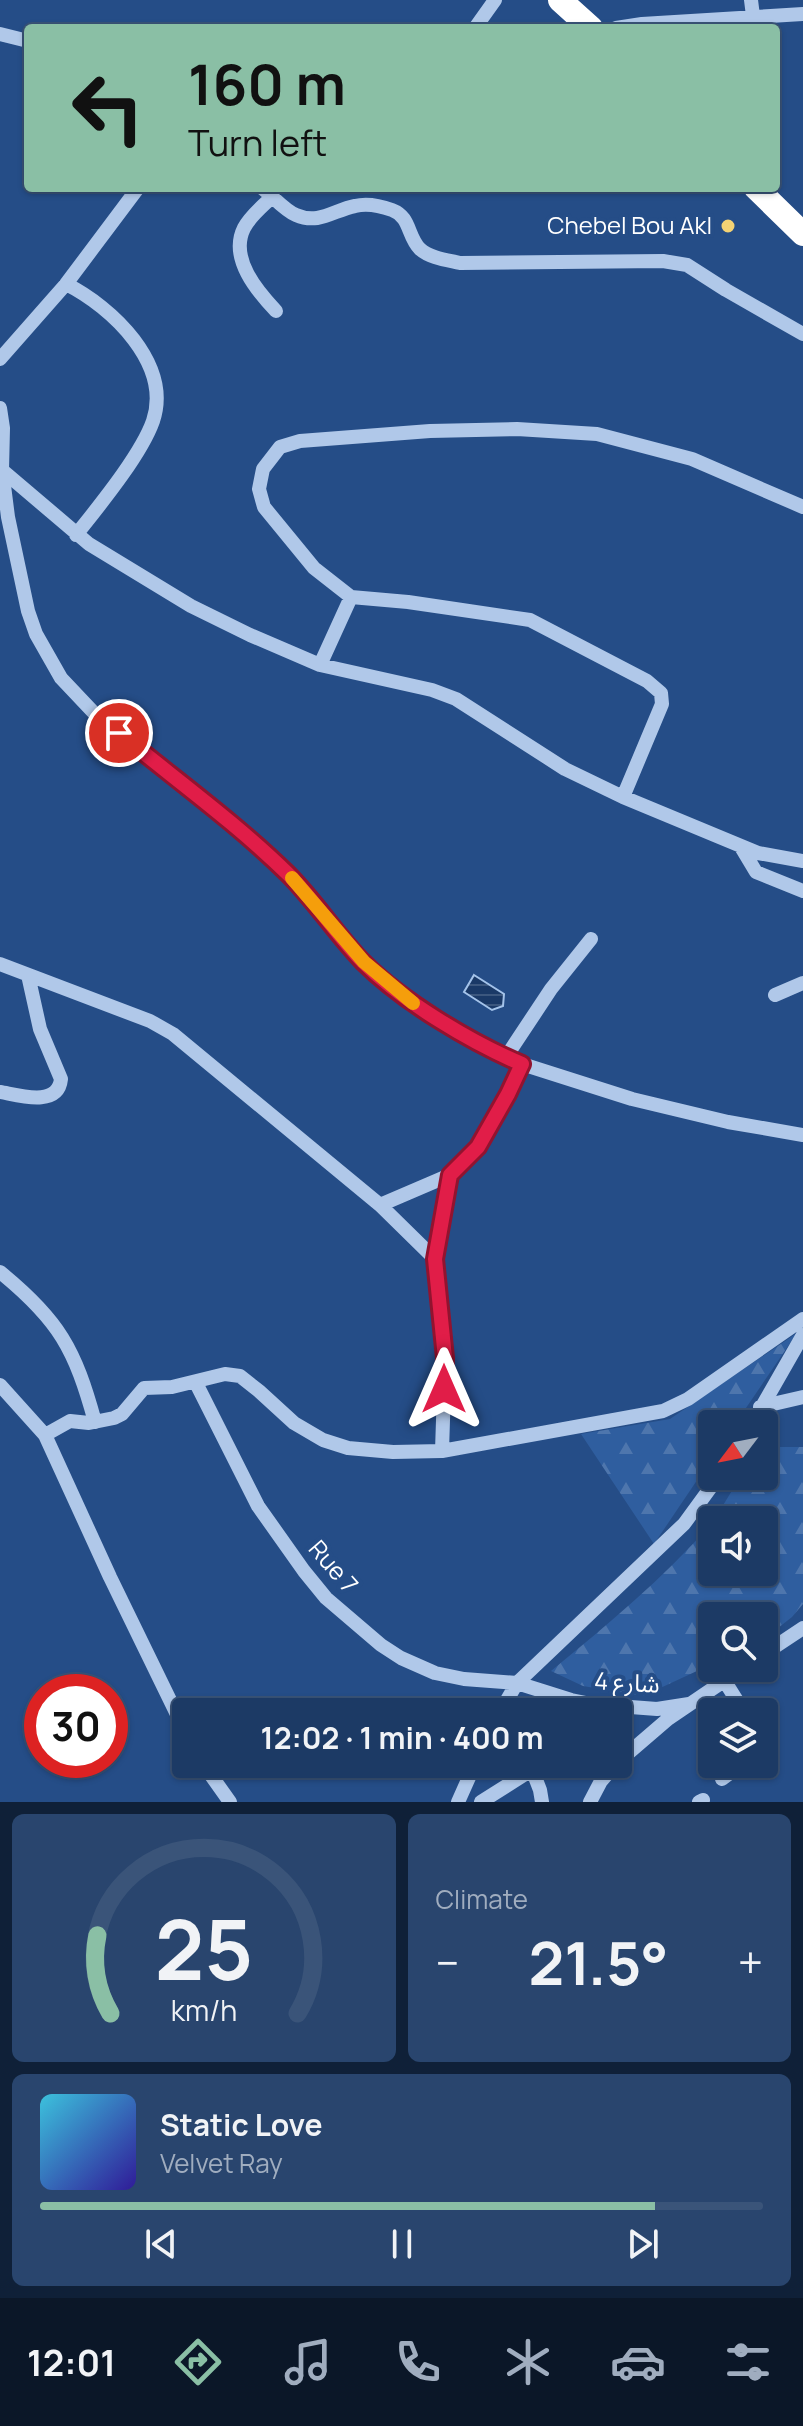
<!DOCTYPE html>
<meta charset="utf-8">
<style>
body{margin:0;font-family:Manrope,"Noto Sans Arabic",sans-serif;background:#29456e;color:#f1f3f6;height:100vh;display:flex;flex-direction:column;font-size:30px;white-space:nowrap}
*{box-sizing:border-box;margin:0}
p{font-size:26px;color:#a0adbf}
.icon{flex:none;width:44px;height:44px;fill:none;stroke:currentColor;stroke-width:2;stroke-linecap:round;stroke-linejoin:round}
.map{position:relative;height:1802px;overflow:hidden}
.drawer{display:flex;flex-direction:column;gap:12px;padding:12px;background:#0f2038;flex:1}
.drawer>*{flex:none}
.banner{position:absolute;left:24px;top:24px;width:756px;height:168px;border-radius:8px;box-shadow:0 2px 6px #0004,0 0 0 2px #3a5479;background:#8abfa5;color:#111;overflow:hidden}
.needle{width:52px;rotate:238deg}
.buttons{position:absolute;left:698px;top:1410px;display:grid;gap:16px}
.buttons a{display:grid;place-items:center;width:80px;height:80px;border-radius:8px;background:#1c3a65;box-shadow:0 2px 6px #0004,0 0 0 2px #3a5479;font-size:40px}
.speed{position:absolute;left:24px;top:1674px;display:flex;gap:16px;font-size:40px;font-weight:700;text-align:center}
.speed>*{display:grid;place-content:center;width:104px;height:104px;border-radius:50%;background:#1c3a65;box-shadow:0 2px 6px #0004,0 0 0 2px #3a5479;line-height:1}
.speed .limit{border:12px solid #d22;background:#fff;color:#111}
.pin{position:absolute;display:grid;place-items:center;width:68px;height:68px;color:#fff;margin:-34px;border:4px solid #fff;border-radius:50%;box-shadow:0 2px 8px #0007}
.me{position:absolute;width:88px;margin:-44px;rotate:0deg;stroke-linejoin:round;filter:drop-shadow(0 0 6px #0008)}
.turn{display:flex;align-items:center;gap:28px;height:168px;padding:0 32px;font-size:36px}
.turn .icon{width:104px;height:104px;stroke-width:2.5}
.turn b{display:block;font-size:56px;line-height:68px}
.big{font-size:60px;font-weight:700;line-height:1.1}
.drawer .card{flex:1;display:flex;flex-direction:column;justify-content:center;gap:12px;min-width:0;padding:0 28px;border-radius:12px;background:#29456e}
.drawer .dial{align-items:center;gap:0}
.dial svg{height:208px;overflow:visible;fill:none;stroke:#3a5479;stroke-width:7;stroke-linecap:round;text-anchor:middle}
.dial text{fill:#f1f3f6;stroke:none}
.song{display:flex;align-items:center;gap:24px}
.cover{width:96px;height:96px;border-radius:12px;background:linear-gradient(135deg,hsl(190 70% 55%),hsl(250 70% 35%))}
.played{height:8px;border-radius:4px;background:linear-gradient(90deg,#8abfa5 85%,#3a5479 85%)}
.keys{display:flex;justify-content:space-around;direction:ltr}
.heat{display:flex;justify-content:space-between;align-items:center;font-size:44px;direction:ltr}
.drawer .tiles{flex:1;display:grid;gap:12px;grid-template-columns:1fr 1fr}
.card:last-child{grid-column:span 2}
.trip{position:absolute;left:172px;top:1698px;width:460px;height:80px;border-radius:8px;background:#1c3a65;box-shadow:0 2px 6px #0004,0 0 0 2px #3a5479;font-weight:700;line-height:80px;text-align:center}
.menu{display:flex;height:128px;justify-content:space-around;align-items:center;background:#0b1728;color:#a0adbf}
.menu .icon{width:56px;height:56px}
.menu .on{color:#8abfa5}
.menu b{font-size:36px;color:#f1f3f6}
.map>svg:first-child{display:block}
</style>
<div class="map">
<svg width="803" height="1802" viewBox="0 0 803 1802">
<defs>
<pattern id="forest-firs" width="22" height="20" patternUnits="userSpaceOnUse" patternTransform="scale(2)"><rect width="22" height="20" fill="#2f5e9f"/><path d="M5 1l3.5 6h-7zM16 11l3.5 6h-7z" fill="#4e76ad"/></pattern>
<pattern id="water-rules" width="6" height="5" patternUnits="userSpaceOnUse" patternTransform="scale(2)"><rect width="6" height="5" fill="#1a3967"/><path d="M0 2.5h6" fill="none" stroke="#3c577e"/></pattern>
</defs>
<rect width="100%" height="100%" fill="#254d87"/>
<path fill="url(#forest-firs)" d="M797,1333l-62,91h-23v34l-58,86 -73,-110 89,-15z
M775,1447h28v157l-11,13 -28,22v-23h-52v48l-69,32 -60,-10 -32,-15c56,-46 113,-93 161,-148v49h52v-52h-50l27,-44h23v-27z"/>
<path fill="url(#water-rules)" stroke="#a4c3ea" stroke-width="2" d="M474,975l30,19 -1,12 -11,4 -28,-18z"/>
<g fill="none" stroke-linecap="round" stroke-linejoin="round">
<path stroke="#b0c8e9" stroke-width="14" d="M751,0l2,16
M475,28l20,-28
M616,28l26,-4 161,-10
M0,34l28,7
M262,188c11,8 22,22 34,27 23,10 38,-5 59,-9 11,-3 26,0 37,4 19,7 15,26 28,39 10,9 27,11 40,14l203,-2 24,4 39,25 77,44
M273,196c-10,10 -23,20 -29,32 -15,30 13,63 32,83
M66,284l72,-96
M0,359l66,-75c46,23 106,80 87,137 -12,34 -54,85 -77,114
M0,408l3,20 -1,42 6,47 20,94 8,23 25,44 34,36 168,136 28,26 73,86 44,37 44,28 70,37 110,35 96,23 75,13
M2,470l87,74 102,62 59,29 70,30 112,25 24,9 109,70 58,28 135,56 45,8
M320,665l31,-68
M623,797l39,-93 -1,-11 -14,-12 -117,-61 -122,-18 -57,-5 -37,-29 -50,-61 -5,-18 4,-20 17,-22 20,-6 130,-10 87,-2 80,5 95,25 111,48
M741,847l15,25 47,19
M0,964l150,57 23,13 207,171 55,54
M775,995l28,-12
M506,1057l45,-68 40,-50
M0,1092c18,3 58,16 61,-13l-21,-50 -12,-54
M380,1205l70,-30
M0,1272c59,48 75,77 95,150
M196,1383l62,123 46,65 22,27 55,47 20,13 34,15 29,6 53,4 54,17 20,4 66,5 32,-5
M0,1385l45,50 65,142 76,156
M760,1407l43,-10
M752,1424l51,-89
M45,1435l25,-14 19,2 25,-5 8,-4 22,-26 28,-1 53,-13 15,2 19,15 35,32 29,17 25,8 45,4 49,-1 221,-40 25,-12 115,-80
M442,1451l3,-93 -10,-99 15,-84 28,-28 30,-53 14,-30
M764,1654l39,-26
M724,1680l20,32
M500,1712l17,-29 167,-159 35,-48
M618,1723l6,16 -3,20
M618,1762l50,-43 75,-51
M203,1764l27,38
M530,1764l10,26 2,12
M722,1779l20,-15
M458,1802l17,-38
M481,1802l52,-33 4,-5
M590,1802l11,-21 15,-17
M699,1802l4,-2"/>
<path stroke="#fff" stroke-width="24" d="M560,0l31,28
M756,188l47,46"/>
</g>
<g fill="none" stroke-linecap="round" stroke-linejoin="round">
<defs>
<path id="route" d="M119,733c56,46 117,90 169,141 27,27 48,60 75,88 39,39 107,80 159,102l-14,30 -30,53 -28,28 -15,84 10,99 -1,31"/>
</defs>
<use href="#route" stroke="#92132f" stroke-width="20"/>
<use href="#route" stroke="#e11d48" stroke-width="14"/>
<path stroke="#f59e0b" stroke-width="14" d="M292,878l72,84 49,41"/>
</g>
<circle fill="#f3d274" stroke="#254d87" stroke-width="3" cx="728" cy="226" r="8"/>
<g text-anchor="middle" stroke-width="8" stroke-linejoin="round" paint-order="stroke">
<g font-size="24" fill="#fff" stroke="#254d87" text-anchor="end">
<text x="712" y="234">Chebel Bou Akl</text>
</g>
<g font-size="24" fill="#fff" stroke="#254d87">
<text transform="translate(333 1567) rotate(49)" y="8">Rue 7</text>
<text transform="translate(627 1683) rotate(3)" y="8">شارع 4</text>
</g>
</g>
</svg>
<div class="buttons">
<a><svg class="needle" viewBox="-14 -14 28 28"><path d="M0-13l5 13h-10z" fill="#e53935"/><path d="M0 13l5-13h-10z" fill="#a0adbf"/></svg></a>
<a><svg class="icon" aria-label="sound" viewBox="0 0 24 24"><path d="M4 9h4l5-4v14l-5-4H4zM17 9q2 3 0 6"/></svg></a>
<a><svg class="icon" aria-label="search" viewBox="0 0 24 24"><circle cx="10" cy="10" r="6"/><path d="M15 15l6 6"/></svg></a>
<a><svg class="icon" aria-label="layers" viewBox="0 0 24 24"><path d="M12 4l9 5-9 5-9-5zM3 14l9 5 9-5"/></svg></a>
</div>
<div class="speed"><div class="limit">30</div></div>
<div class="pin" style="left:119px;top:733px;background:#d93025"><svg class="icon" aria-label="arrive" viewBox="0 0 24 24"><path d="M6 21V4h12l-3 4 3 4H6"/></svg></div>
<svg class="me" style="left:444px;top:1389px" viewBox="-20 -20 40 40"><path d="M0-17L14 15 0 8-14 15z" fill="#e11d48" stroke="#fff" stroke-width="4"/></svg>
<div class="trip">12:02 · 1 min · 400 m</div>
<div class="banner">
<div class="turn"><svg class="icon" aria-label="left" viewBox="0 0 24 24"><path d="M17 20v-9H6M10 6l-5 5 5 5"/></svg><div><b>160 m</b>Turn left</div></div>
</div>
</div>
<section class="drawer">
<div class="tiles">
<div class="card dial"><svg viewBox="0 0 100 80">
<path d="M14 69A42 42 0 1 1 86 69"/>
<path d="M14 69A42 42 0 0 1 9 39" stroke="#8abfa5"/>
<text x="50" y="56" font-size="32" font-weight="700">25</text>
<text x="50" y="72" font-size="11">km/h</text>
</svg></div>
<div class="card"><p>Climate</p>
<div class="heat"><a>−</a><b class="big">21.5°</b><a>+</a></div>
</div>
<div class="card">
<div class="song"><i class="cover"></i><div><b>Static Love</b><p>Velvet Ray</p></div></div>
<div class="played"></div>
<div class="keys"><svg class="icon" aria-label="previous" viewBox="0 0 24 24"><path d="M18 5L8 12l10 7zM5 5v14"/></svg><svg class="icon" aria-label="pause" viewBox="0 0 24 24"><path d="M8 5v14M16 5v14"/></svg><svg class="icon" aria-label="next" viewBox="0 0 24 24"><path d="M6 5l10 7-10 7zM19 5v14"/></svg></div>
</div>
</div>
</section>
<nav class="menu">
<b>12:01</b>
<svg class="icon on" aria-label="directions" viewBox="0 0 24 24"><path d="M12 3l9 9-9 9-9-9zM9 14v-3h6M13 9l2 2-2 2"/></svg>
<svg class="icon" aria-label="music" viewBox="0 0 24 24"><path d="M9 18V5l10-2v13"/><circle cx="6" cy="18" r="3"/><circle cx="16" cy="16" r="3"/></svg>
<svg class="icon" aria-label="phone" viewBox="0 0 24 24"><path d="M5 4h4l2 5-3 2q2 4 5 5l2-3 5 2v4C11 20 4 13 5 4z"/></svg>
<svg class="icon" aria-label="climate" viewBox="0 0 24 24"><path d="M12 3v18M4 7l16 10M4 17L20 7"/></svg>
<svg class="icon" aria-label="car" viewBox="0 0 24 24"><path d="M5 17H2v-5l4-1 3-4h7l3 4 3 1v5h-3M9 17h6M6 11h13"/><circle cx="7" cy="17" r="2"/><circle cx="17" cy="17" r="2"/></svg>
<svg class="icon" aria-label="filters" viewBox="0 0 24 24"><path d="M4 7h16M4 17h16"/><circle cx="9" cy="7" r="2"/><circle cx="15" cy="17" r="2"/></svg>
</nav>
